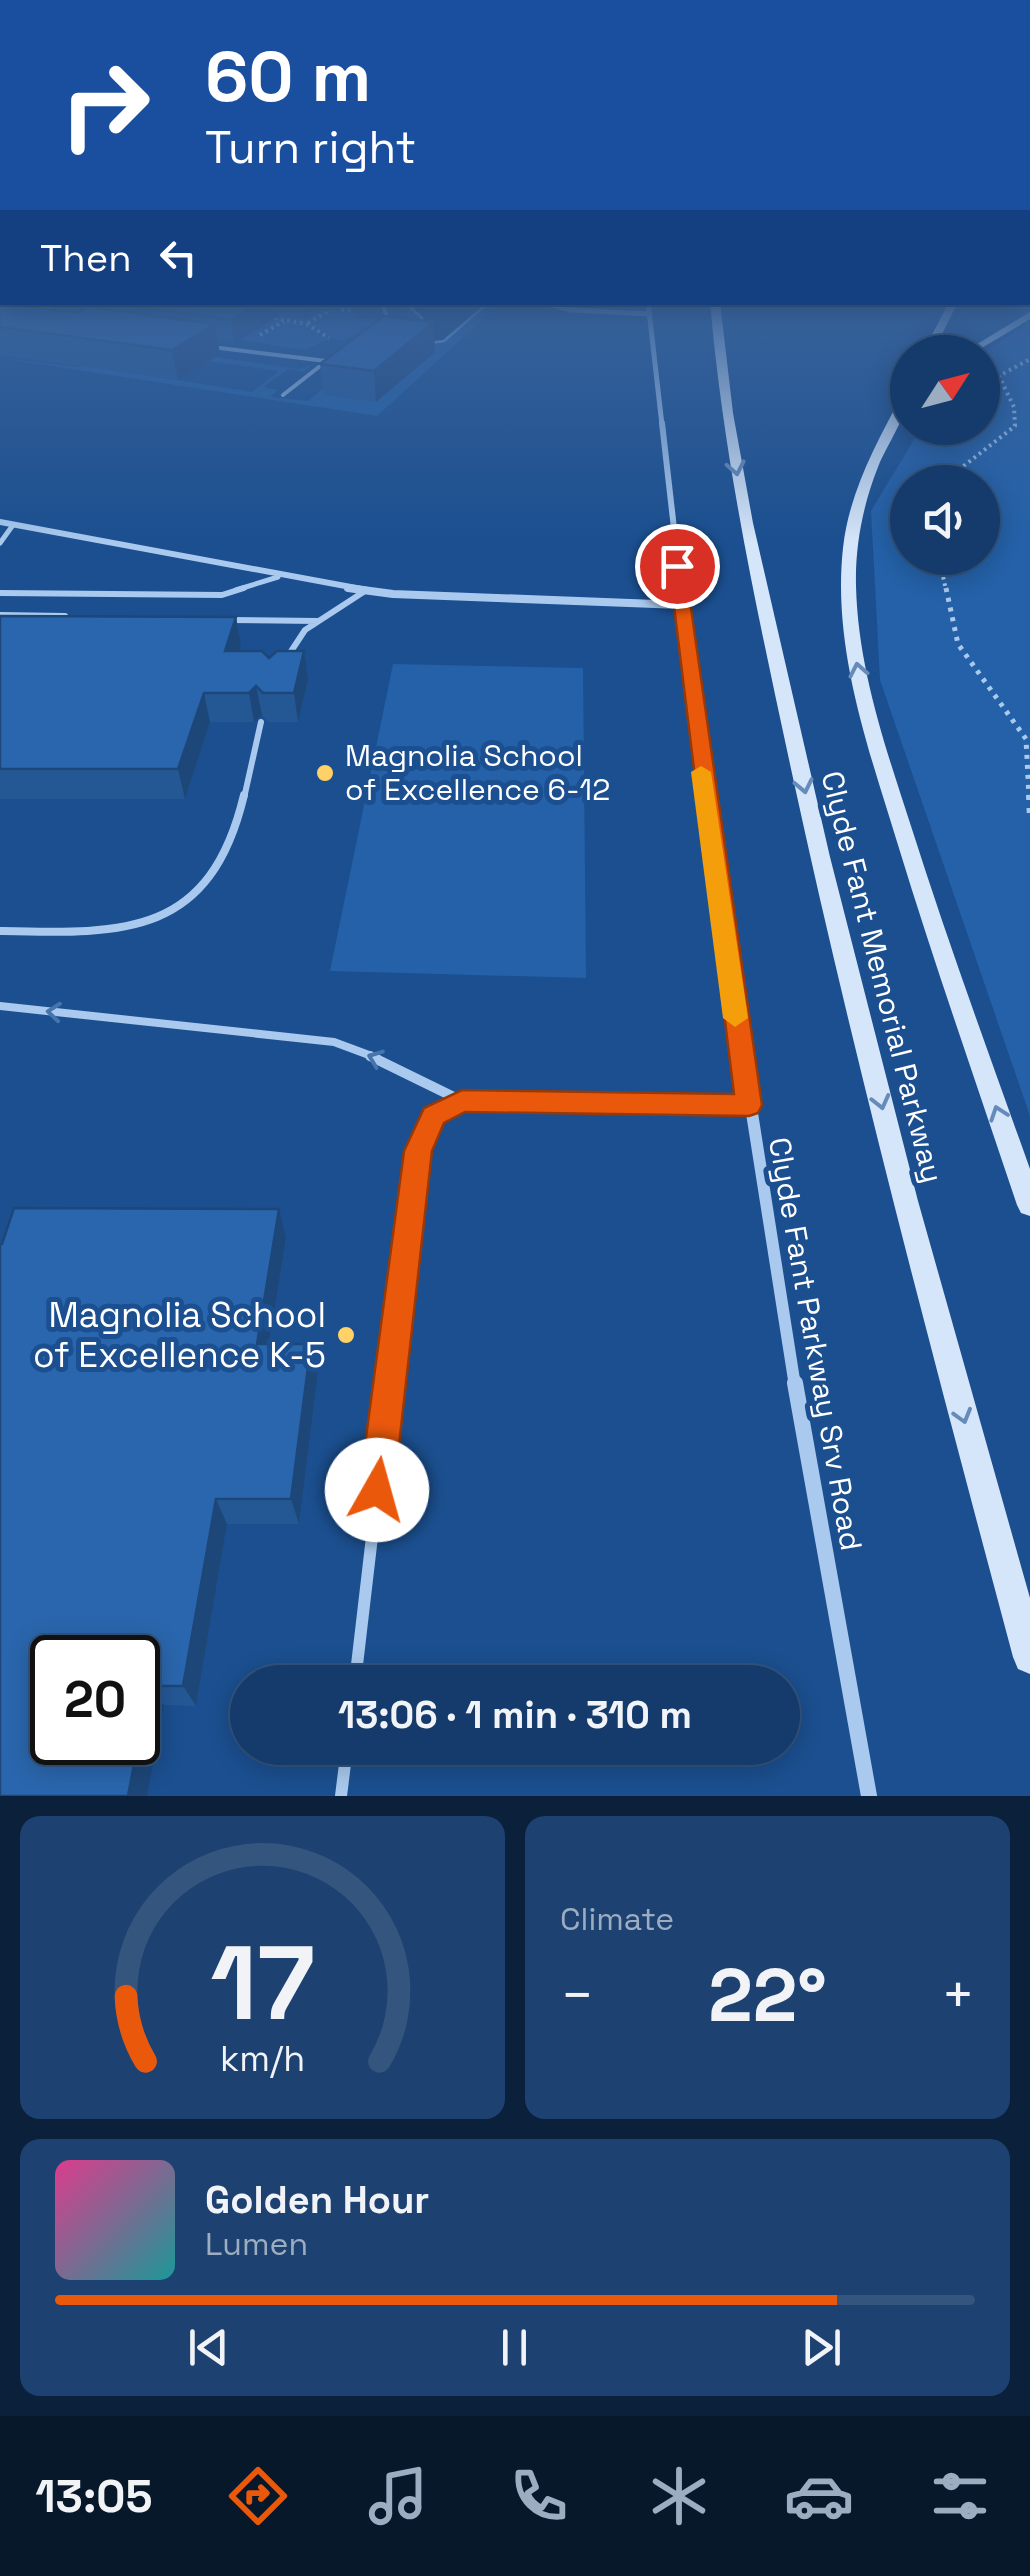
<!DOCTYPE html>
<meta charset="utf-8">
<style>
body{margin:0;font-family:"Space Grotesk",sans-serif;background:#1d4271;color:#f1f3f6;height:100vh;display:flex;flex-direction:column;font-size:38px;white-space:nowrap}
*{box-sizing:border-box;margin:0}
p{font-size:32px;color:#9dadc1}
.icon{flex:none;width:55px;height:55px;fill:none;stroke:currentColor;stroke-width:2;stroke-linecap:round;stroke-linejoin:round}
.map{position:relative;height:1796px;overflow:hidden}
.details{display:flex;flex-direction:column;gap:20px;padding:20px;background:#0b203b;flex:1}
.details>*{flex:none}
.hud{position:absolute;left:0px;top:0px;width:1030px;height:305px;box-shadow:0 5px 25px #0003,0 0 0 2px #33557e;background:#1a4fa0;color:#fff;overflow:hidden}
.needle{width:65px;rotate:54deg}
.fabs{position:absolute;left:890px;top:335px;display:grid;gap:20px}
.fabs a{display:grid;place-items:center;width:110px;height:110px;border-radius:50%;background:#143b6b;box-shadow:0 5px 25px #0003,0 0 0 2px #33557e;font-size:50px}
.speed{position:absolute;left:30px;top:1635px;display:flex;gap:20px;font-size:50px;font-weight:700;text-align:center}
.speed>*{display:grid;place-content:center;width:130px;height:130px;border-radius:50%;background:#143b6b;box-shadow:0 5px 25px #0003,0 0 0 2px #33557e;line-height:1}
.speed .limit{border:5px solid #111;border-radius:15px;background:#fff;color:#111}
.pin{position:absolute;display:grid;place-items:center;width:85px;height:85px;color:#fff;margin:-42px;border:5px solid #fff;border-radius:50%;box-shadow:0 2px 10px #0007}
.me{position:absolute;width:110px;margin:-55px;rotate:7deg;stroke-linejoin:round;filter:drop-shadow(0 0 8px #0008)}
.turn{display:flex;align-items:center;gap:35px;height:210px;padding:0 40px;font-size:45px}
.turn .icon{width:130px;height:130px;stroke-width:2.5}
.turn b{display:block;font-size:70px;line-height:85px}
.then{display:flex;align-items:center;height:95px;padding:0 40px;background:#0003;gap:20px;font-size:38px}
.big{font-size:75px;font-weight:700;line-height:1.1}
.details .card{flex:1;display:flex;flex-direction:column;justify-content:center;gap:15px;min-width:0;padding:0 35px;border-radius:20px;background:#1d4271}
.details .dial{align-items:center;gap:0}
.dial svg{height:260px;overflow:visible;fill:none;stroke:#33557e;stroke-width:7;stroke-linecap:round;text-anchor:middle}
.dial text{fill:#f1f3f6;stroke:none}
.song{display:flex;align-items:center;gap:30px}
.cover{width:120px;height:120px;border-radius:15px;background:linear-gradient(135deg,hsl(330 70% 55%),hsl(180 70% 35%))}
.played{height:10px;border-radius:5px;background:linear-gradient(90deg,#ea580c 85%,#33557e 85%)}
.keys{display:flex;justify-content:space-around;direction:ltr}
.heat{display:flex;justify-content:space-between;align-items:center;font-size:55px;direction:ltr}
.details .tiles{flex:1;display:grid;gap:20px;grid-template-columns:1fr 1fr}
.card:last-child{grid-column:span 2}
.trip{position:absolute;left:230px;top:1665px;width:570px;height:100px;border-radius:50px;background:#143b6b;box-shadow:0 5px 25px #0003,0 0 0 2px #33557e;font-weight:700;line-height:100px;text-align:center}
.dock{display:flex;height:160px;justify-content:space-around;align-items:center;background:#08182b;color:#9dadc1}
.dock .icon{width:70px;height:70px}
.dock .current{color:#ea580c}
.dock b{font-size:45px;color:#f1f3f6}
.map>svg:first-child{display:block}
</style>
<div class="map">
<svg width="1030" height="1796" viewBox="0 0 1030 1796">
<rect width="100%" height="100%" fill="#1b4f8f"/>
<path fill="#2461a8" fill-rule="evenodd" d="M86,302h271l-6,8 7,10 13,-2 4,5 -32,17 -14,-2 -24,12 -242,-39z
M408,303h93l-124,113 -377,-58 78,9 33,-19 -111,-21 300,42 13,-5 -9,8 -16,-3 -25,18 14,3 -6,7 37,4 101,-85 -7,-8zM145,352l133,19v1l-26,20 -138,-22z
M1030,322v794l-150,-436 -9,-169 50,-83h61l1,-75zM982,482v76h-74v-76z
M393,664l190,4 3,310 -256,-7z"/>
<path fill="#123a6d" stroke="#9cc4f0" stroke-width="2.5" d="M415,303h73l-44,38 -22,3v-26l-11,-10z"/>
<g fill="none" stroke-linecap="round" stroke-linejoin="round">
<path stroke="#a9c9ee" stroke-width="4" stroke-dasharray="2.5 4" stroke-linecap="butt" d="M335,309l17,2
M268,317l39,7 22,14
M308,323l36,-21
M260,335l24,-14
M943,482l72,-56 -1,-19 -15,-31 31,-17
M939,558l7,32"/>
<path stroke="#a9c9ee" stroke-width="5" stroke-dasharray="4 6" stroke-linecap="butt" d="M946,588l12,56 68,95 3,59"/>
<path stroke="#a9c9ee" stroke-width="6" stroke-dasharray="5 8" stroke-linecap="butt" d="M1029,795l1,25"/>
<path stroke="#a9c9ee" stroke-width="4" d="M382,302l6,18 -5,3
M36,312l22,-10
M212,347l114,14
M283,395l41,-32"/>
<path stroke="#a9c9ee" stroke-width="5" d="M0,543l13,-18
M236,590l42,-13"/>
<path stroke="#a9c9ee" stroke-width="6" d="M0,593l222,2 22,-7
M0,615l65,1
M229,620l89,1
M286,659l19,-29 60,-39
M244,798l17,-76"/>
<path stroke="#a9c9ee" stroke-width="8" d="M0,931c125,3 210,6 244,-136
M0,1006l334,36 43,16"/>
<path stroke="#a9c9ee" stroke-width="10" d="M370,1056l92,45
M390,1386l28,-235 15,-35 29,-15 287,4"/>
<path stroke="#a9c9ee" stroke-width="12" d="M355,1682l35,-299
M341,1796l6,-48"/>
<path stroke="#a9c9ee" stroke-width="5" d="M541,302l30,8 79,4
M648,302l14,123"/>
<path stroke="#a9c9ee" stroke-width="6" d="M662,423l19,167
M0,522l367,68"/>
<path stroke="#a9c9ee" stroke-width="8" d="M348,588l45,6 289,11
M681,588l27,210"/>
<path stroke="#a9c9ee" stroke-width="10" d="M707,795l37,263"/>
<path stroke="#a9c9ee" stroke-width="12" d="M743,1056l52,330"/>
<path stroke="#a9c9ee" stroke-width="16" d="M795,1383l74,413"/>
<path fill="#d6e6fa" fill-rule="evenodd" d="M710,302h10l13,111 20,110 77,334 88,344 112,397v76l-12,-5 -5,-12c-78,-292 -156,-584 -220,-879 -34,-158 -69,-314 -83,-476z
M949,302h9l-25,50h-10z
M1030,312v7l-55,33h-11z
M908,390c0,27 -20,52 -30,77 -15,38 -23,78 -22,119 2,82 29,160 54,237 37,117 79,231 120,346v47l-9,-3 -4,-8c-40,-120 -82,-239 -119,-360 -29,-95 -66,-196 -55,-297 6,-56 34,-106 60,-155z"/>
</g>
<path fill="#245895" d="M0,293l16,12 59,8 32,-4v-7h246l-16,9h-17l-15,9 -26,-4 -45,28 -16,-2 2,12 -42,26 -178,-25z
M435,352l-59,50 -52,-7 -4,-31z
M0,616l236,1 5,28 -2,6 30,7 39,22 -10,42h-30l-6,-7 -8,7h-44l-25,77h-185z
M279,1209l7,29 -16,106 48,28 -19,152h-72l-31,182 -32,-1 -164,91z"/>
<path fill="#1d4779" d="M0,293h2v9h20l-22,8z
M260,302h17l2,14 -45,28 -3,-24z
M303,302h16l1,9 -15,9z
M336,302h17l-16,9z
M434,322l1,30 -59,50 -2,-31z
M215,324l5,30 -42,26 -6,-30z
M236,617l5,28 -11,35 -5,-29z
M304,651l4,29 -10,42 -4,-29z
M256,686l6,29 -8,7 -5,-29z
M204,693l6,29 -25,77 -7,-30z
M279,1209l7,29 -21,134 -8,-28z
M311,1344l7,28 -19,152 -8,-25z
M216,1499l11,25 -31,182 -13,-20z
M149,1686l15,19 -17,91h-19z"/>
<path fill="#2a66ad" stroke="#1d4779" stroke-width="2.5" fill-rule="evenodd" d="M0,302l75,11 13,-6 127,17 -43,26 -172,-23z
M107,302h153l-29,18z
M384,316l50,6 -60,49 -54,-7z
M0,616l236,1 -11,34h37l7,7 8,-7h27l-10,42h-31l-7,-7 -7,7h-45l-26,76h-178z
M14,1208l265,1 -22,135h54l-20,155h-75l-33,187h-34l-21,110h-128v-552h2zM52,1658h86v84h-86z"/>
<defs><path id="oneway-chevron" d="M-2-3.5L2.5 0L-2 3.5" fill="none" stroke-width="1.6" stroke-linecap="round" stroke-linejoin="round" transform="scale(2.5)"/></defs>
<g stroke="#668bba">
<use href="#oneway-chevron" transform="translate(736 468) rotate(79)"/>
<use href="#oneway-chevron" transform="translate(858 670) rotate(-101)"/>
<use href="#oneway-chevron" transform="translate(804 786) rotate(78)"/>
<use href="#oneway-chevron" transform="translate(881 1102) rotate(76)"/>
<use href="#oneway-chevron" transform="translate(998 1113) rotate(-109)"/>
<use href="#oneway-chevron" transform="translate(963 1416) rotate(74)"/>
</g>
<g stroke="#4674ac">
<use href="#oneway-chevron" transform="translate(54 1012) rotate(-174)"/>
<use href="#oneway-chevron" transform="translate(375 1058) rotate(-159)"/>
</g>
<linearGradient id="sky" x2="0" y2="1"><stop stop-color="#0f2b4f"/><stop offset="0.54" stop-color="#39639b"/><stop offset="1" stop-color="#39639b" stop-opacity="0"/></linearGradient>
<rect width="1030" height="544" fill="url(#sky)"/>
<path fill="#ea580c" stroke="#983908" stroke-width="2.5" d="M677,561l8,5 77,539 -4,8 -9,3 -284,-4 -21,11 -12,28 -38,339 -5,13 -12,5 -13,-5 -5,-13 45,-339 20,-43 38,-18 272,4 -65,-528z"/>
<path fill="#f59e0b" d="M701,766l10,6 37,246 -13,9 -12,-9 -32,-246z"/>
<g fill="#ffd166" stroke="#1b4f8f" stroke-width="4">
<circle cx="325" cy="773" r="10"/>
<circle cx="346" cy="1335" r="10"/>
</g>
<g text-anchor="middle" stroke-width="10" stroke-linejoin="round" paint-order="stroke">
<g font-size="30" fill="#fff" stroke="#1b4f8f" text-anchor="start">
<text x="345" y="766">Magnolia School<tspan x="345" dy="34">of Excellence 6-12</tspan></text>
</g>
<g font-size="30" fill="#fff" stroke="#1b4f8f">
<text transform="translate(882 977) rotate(76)" y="10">Clyde Fant Memorial Parkway</text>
<text transform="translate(815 1344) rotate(80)" y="10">Clyde Fant Parkway Srv Road</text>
</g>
<g font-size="35" fill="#fff" stroke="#1b4f8f" text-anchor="end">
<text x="326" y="1327">Magnolia School<tspan x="326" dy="40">of Excellence K-5</tspan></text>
</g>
</g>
</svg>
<div class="fabs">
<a><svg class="needle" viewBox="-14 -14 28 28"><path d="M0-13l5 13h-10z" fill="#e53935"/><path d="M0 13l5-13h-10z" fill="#9dadc1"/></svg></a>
<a><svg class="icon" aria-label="sound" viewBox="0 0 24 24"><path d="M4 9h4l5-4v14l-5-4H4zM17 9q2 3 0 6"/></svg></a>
</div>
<div class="speed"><div class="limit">20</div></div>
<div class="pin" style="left:677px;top:566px;background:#d93025"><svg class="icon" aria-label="arrive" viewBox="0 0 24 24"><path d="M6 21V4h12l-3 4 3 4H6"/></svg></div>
<svg class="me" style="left:377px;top:1490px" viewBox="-20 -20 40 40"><circle r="19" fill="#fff"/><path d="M0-13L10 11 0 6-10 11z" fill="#ea580c"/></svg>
<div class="trip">13:06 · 1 min · 310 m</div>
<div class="hud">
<div class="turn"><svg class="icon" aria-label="right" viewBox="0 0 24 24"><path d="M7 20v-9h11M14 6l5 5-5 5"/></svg><div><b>60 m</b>Turn right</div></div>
<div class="then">Then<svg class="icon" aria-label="left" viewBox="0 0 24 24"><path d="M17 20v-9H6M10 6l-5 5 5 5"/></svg></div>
</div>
</div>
<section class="details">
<div class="tiles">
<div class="card dial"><svg viewBox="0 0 100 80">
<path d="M14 69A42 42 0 1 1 86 69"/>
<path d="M14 69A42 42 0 0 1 8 49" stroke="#ea580c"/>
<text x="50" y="56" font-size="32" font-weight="700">17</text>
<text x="50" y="72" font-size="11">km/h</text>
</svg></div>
<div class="card"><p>Climate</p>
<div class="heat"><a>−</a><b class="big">22°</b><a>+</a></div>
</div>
<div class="card">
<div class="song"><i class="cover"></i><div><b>Golden Hour</b><p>Lumen</p></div></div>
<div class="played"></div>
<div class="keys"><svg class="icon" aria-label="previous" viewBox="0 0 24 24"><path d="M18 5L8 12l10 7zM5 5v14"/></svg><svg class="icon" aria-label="pause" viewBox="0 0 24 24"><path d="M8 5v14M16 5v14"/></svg><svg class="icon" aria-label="next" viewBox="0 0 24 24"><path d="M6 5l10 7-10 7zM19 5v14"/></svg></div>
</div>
</div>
</section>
<nav class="dock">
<b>13:05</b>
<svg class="icon current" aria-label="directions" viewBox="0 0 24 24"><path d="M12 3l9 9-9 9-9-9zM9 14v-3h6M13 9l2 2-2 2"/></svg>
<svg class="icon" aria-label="music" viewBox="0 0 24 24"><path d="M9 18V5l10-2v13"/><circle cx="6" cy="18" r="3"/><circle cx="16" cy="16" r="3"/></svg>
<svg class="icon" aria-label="phone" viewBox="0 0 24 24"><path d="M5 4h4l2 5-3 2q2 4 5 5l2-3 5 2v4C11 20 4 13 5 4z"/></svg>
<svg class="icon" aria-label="climate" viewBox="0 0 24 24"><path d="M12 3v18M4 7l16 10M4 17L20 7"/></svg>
<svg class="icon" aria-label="car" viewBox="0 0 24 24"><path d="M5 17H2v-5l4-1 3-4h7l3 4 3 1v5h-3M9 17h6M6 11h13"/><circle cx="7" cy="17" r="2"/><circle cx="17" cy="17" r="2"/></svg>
<svg class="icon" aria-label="filters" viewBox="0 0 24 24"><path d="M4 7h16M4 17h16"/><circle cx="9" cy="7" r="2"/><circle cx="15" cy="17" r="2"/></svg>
</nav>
